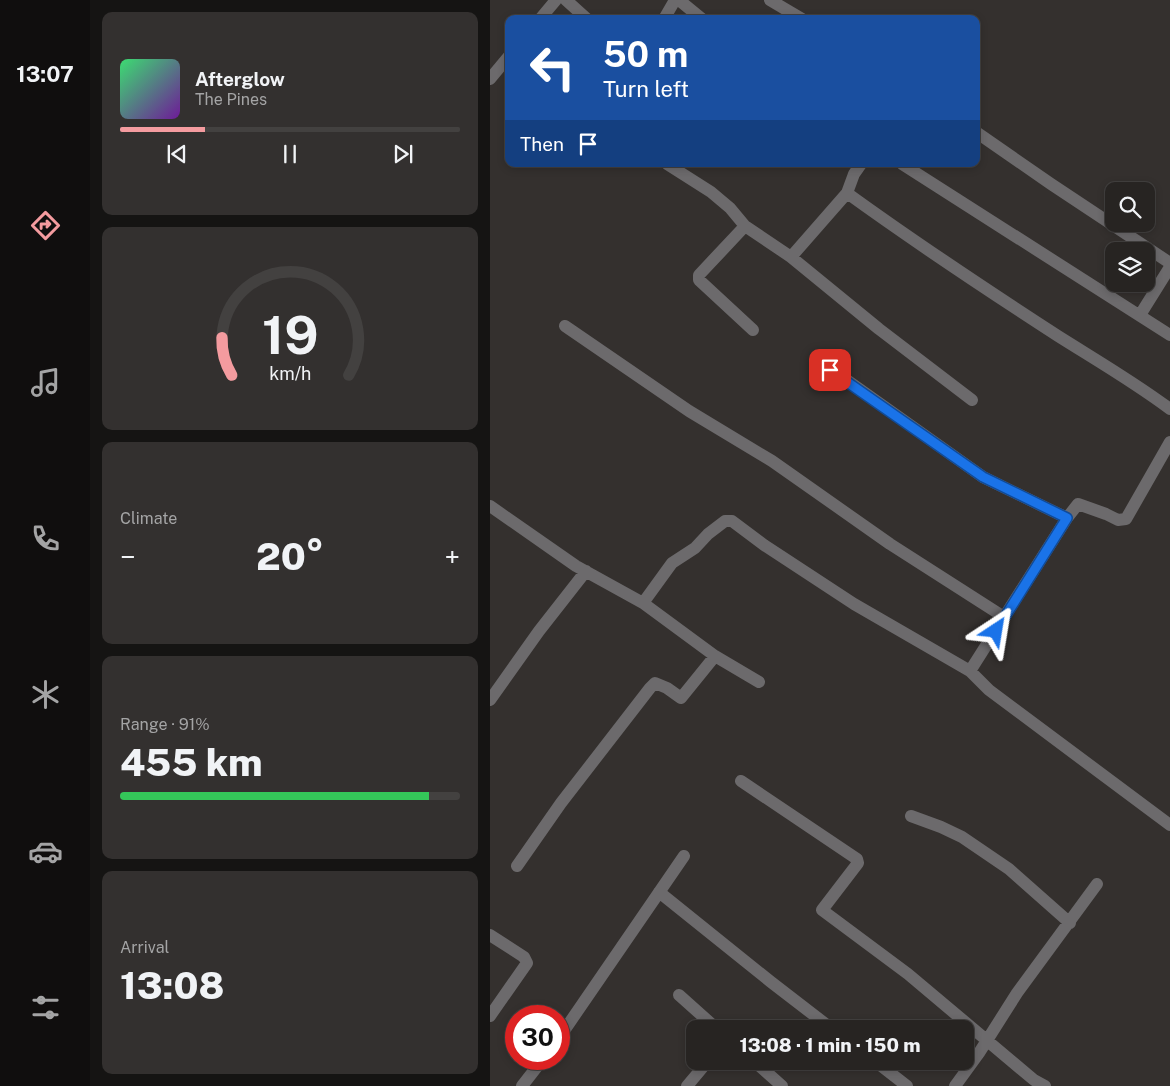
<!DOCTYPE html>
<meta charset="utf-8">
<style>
body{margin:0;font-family:"Public Sans",sans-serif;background:#33302f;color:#f1f3f6;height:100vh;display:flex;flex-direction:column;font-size:19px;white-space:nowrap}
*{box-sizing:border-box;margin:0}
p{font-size:16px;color:#a4a4a5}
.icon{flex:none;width:28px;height:28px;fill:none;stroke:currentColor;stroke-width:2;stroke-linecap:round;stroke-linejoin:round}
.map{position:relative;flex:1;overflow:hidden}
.drawer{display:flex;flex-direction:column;gap:12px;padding:12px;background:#151413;width:400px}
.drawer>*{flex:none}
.guide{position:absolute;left:15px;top:15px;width:475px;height:152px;border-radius:10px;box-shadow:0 2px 8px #0003,0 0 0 1px #434140;background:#1a4fa0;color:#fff;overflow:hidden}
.fabs{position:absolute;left:615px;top:182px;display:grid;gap:10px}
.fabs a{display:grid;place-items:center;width:50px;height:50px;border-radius:10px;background:#272422;box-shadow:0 2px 8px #0003,0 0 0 1px #434140;font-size:25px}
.speed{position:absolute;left:15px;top:1005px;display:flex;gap:10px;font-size:25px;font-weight:700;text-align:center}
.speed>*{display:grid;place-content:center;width:65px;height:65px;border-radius:50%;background:#272422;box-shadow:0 2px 8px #0003,0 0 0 1px #434140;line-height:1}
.speed .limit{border:8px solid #d22;background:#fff;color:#111}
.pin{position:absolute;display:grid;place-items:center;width:42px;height:42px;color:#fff;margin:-21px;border-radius:10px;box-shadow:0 2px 8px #0006}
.me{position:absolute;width:55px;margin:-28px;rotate:33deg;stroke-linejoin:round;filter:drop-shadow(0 0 4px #0008)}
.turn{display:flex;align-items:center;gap:18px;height:105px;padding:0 15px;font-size:22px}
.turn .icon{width:65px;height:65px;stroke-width:2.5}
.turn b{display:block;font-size:35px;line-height:42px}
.then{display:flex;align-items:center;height:48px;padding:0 15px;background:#0003;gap:10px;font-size:19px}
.big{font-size:38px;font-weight:800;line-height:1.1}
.drawer .tile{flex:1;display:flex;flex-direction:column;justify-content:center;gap:8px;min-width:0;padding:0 18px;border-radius:10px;background:#33302f}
.drawer .dial{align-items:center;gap:0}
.dial svg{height:130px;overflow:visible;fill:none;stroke:#434140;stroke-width:7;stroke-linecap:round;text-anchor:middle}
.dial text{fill:#f1f3f6;stroke:none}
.song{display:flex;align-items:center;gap:15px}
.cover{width:60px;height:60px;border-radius:8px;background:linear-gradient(135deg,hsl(140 70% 55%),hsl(280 70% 35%))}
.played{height:5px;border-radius:2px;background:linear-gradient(90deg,#f49b9f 25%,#434140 25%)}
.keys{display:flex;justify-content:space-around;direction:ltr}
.heat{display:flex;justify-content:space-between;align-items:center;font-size:28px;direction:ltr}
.charge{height:8px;border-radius:4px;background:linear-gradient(90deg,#34c759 91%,#434140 0)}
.trip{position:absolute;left:196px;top:1020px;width:288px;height:50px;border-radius:10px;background:#272422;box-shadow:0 2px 8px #0003,0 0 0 1px #434140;font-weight:800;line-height:50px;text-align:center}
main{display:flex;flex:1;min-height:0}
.tab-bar{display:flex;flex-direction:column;width:90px;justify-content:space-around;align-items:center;background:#100e0e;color:#a4a4a5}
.tab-bar .icon{width:35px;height:35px}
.tab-bar .current{color:#f49b9f}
.tab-bar b{font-size:22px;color:#f1f3f6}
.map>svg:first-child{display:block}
</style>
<main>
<nav class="tab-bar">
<b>13:07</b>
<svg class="icon current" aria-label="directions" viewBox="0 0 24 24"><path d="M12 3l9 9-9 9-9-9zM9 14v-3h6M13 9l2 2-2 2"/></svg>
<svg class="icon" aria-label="music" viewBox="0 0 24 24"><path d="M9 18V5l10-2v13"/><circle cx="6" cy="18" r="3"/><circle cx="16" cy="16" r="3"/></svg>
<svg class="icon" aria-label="phone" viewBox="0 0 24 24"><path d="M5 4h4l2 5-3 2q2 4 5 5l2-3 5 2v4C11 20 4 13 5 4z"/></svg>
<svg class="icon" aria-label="climate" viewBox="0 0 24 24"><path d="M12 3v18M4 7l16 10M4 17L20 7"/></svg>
<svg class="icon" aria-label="car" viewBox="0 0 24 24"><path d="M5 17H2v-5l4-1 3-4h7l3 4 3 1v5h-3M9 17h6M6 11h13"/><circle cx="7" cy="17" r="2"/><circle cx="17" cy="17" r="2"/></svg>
<svg class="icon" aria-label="filters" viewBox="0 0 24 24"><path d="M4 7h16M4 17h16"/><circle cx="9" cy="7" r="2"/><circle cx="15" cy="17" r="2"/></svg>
</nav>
<section class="drawer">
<div class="tile">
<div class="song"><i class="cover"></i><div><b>Afterglow</b><p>The Pines</p></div></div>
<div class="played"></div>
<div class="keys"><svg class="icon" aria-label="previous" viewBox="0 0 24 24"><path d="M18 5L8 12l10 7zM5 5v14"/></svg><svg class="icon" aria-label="pause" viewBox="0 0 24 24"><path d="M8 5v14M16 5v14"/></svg><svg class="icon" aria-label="next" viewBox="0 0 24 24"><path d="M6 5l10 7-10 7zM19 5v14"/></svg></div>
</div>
<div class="tile dial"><svg viewBox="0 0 100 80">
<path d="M14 69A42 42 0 1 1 86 69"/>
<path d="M14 69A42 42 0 0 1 8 46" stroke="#f49b9f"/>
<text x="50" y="56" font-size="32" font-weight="700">19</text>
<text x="50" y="72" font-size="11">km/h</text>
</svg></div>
<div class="tile"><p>Climate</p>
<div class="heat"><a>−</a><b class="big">20°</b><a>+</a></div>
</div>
<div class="tile"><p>Range · 91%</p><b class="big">455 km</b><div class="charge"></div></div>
<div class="tile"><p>Arrival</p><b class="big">13:08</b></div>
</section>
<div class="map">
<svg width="680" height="1086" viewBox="0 0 680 1086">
<rect width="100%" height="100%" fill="#34302e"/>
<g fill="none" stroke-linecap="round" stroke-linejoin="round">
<path stroke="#6c6a6c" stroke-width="12" d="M76,0l21,19
M189,0l23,19
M280,0l32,19
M50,19l16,-19
M174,19l11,-19
M0,79l19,-23
M486,132l75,52 119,79
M177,164l44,28 19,16 15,18 46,31 88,72 93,71
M371,164l-7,10 -7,19c69,50 140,97 211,143 38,24 76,46 112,73
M412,164l268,171
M255,226l-46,49v5l54,50
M301,257l56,-64
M650,315l30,-48
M75,326l124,85 83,50 118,83 114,73
M341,369l152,108 84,41
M0,506l86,60 67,37 72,53 44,26
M153,603l29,-40 23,-15 13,-14 17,-13h7l32,24 90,59 116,67 19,19 181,135
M480,671l97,-153 11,-14 28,10 12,6 8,-1 44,-77
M0,700l49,-69 47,-60
M251,781l116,78 1,4 -36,47 86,64 126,106 11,6
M421,816l30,11 21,10 47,32 61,54
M27,866l44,-63 89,-115 5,-5 12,5 14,10 34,-42
M169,892l112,90 61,47
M0,935l34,22 3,6 -37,53
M189,995l38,34
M69,1038l125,-182
M264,1061l28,25
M385,1061l32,25
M32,1086l21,-27
M197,1086l21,-25
M465,1086l24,-33 38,-60 80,-109"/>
</g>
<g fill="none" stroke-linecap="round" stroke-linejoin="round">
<defs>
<path id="route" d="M340,370l153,107 84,41 -71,113"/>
</defs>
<use href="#route" stroke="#114b97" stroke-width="12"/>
<use href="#route" stroke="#1a73e8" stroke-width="9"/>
</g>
</svg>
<div class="fabs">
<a><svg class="icon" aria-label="search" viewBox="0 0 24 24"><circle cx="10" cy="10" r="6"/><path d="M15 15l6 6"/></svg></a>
<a><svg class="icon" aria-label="layers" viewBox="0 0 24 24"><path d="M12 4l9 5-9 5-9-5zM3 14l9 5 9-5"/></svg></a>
</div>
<div class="speed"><div class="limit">30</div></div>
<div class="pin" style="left:340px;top:370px;background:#d93025"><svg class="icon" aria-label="arrive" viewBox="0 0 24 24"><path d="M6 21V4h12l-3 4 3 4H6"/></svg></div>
<svg class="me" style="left:506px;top:631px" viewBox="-20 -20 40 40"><path d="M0-17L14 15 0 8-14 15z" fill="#1a73e8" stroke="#fff" stroke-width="4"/></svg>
<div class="trip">13:08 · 1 min · 150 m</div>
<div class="guide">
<div class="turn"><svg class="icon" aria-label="left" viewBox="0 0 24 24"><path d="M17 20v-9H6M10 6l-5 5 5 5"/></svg><div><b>50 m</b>Turn left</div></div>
<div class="then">Then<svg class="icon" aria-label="arrive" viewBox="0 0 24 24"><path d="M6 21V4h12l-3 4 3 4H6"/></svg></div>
</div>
</div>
</main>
